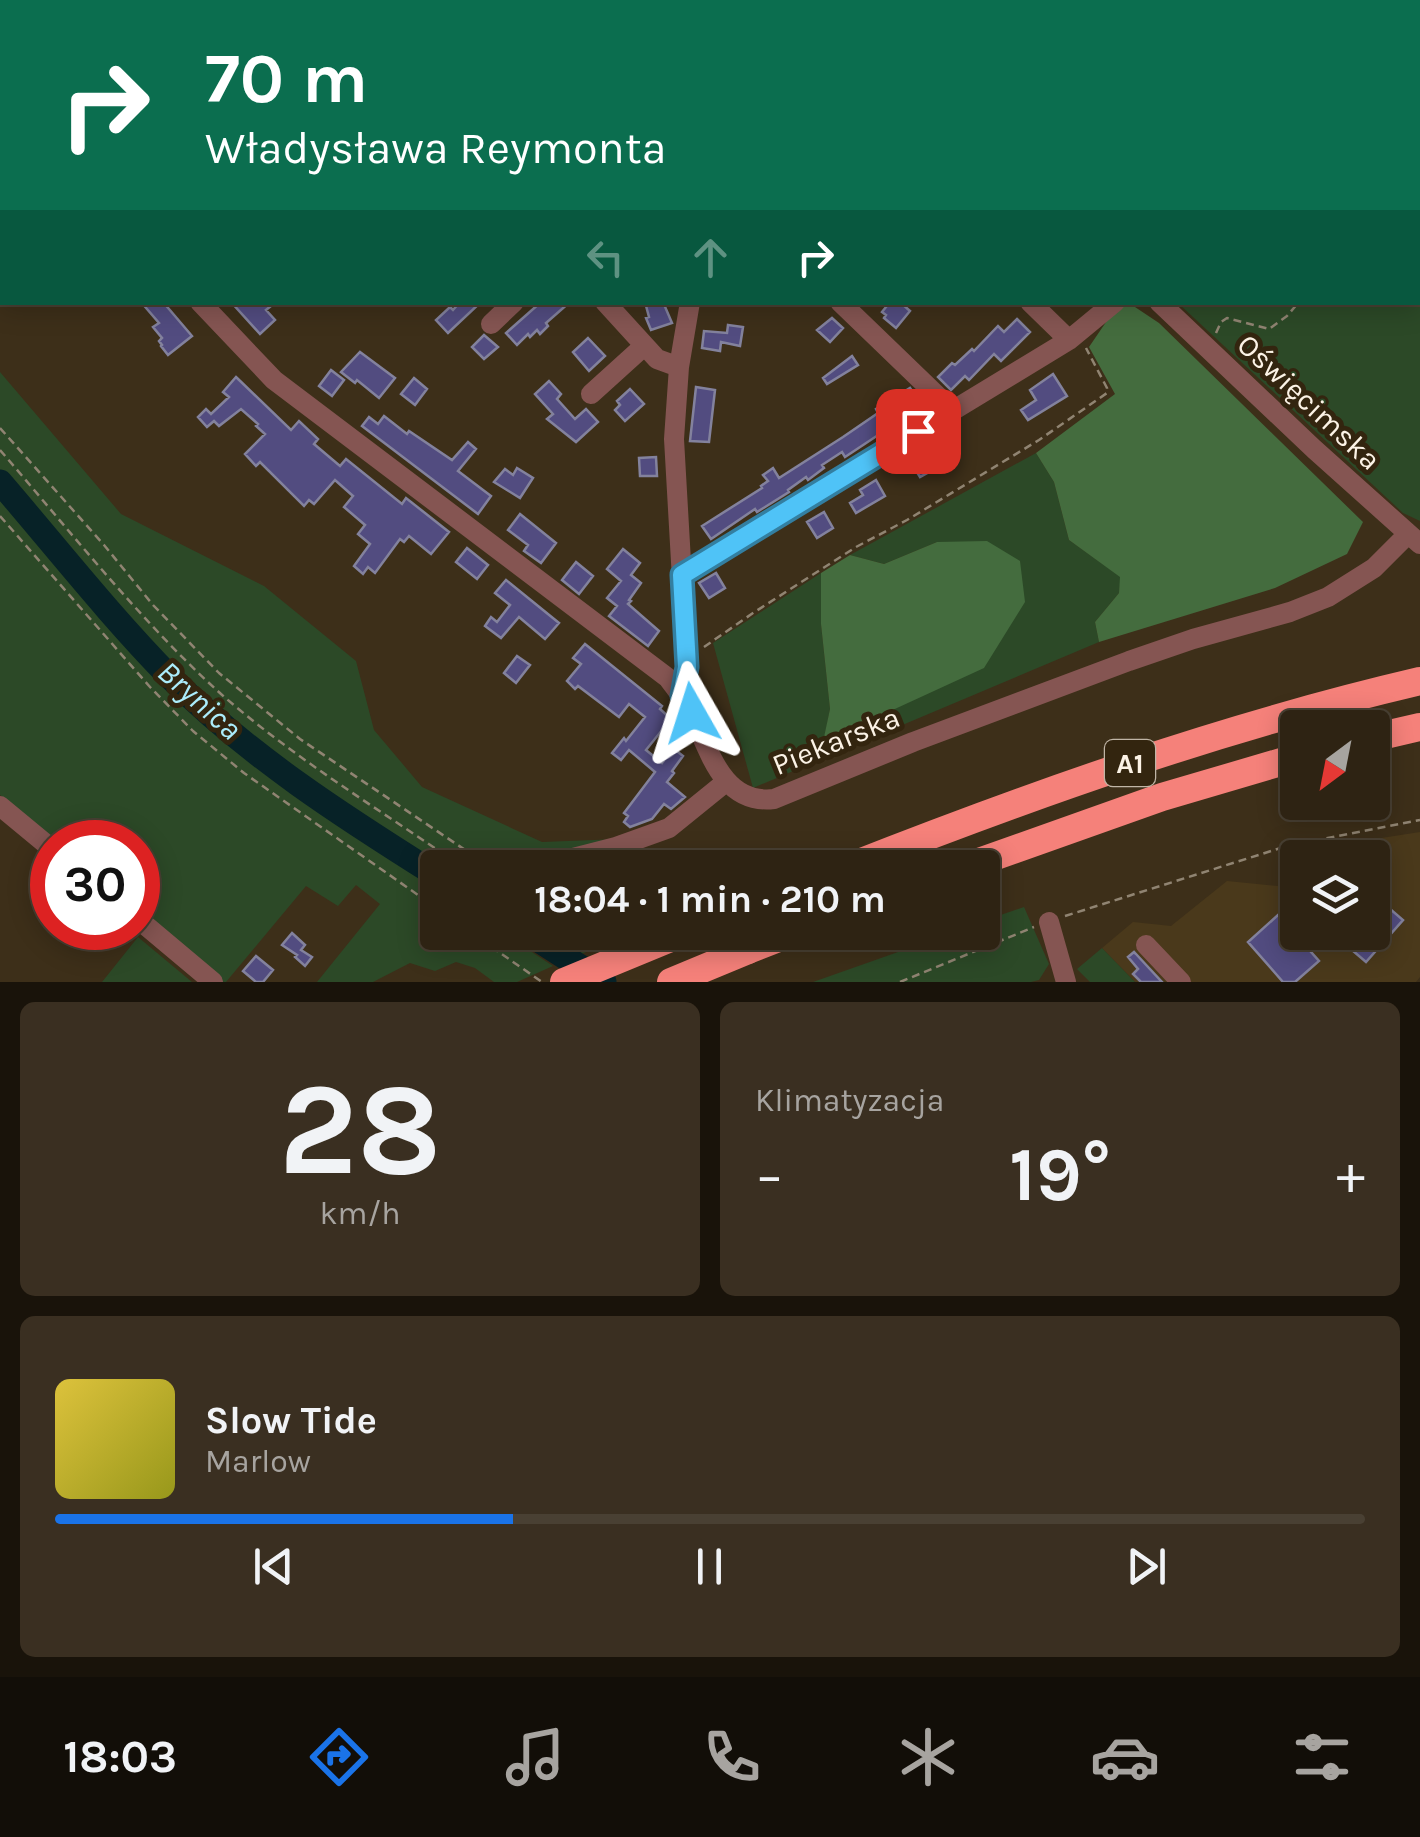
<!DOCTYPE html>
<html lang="pl">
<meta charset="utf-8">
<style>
body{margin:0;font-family:Karla,sans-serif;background:#3a2f21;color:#f1f3f6;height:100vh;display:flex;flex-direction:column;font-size:38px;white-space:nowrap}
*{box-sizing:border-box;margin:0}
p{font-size:32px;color:#a7a4a0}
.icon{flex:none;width:55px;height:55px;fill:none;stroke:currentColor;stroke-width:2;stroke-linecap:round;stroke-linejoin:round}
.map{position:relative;height:982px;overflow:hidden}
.drawer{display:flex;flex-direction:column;gap:20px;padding:20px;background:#19130a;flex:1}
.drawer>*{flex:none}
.hud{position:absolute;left:0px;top:0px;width:1420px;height:305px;box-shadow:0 5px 25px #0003,0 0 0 2px #494033;background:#0b6e4f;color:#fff;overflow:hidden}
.needle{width:65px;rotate:212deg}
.tools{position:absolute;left:1280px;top:710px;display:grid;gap:20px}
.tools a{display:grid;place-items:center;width:110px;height:110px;border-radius:10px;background:#2e2313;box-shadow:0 5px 25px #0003,0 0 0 2px #494033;font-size:50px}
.speed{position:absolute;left:30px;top:820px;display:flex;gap:20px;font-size:50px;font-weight:700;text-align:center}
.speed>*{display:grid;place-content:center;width:130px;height:130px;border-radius:50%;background:#2e2313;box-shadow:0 5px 25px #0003,0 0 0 2px #494033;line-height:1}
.speed .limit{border:15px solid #d22;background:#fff;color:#111}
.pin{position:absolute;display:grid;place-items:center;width:85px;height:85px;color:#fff;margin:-42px;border-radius:20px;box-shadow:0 5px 15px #0006}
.me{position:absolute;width:110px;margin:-55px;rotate:354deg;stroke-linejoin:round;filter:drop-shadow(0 0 8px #0008)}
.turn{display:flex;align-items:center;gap:35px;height:210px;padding:0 40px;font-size:45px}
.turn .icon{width:130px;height:130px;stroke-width:2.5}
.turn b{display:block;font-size:70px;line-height:85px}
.lanes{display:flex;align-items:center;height:95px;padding:0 40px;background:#0003;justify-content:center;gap:50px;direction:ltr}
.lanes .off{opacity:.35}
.big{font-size:75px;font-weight:700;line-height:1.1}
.drawer .tile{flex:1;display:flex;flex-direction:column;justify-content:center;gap:15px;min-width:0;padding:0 35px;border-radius:15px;background:#3a2f21}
.drawer .dial{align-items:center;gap:0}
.dial b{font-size:130px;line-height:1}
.song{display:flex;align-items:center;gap:30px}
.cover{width:120px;height:120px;border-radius:15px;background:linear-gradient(135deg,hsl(50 70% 55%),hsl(60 70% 35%))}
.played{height:10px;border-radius:5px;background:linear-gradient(90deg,#1a73e8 35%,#494033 35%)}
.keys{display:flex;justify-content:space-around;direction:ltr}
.heat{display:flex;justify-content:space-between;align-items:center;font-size:55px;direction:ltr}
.drawer .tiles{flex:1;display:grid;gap:20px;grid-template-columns:1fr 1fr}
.tile:last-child{grid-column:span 2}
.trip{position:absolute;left:420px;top:850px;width:580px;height:100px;border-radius:10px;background:#2e2313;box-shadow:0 5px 25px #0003,0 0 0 2px #494033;font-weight:700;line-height:100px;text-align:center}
.tabs{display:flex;height:160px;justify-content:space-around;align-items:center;background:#120e08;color:#a7a4a0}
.tabs .icon{width:70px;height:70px}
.tabs .current{color:#1a73e8}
.tabs b{font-size:45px;color:#f1f3f6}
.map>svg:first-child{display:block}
</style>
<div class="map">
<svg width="1420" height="982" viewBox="0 0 1420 982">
<rect width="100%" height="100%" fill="#3d2f19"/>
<path fill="#4a391b" d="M1420,832v145l-4,5h-281l-33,-34 31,-26 38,4 56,-45 70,7 1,44h74v-74l-12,-1 15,-18z"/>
<path fill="#2c4927" d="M855,0h565v521l-17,-8 -225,-210 240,-1v-300h-560z
M0,372l121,142 143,72 92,75 18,69 48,57 120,55 78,-3 5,28 -188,1 -153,-102 -84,-70 -129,-138 -71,-85z
M1036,453l18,29 15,58 52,37 -2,16 -24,29 4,20 -346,146 -40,-145 108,-70v51l9,85 -6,32 113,-199 -53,22 -34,-9z
M0,490c73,85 144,172 228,246 65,57 139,103 209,152l1,44 65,1 50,33 -36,16h-23l-19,-14 -19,-6 -21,9 -25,-8 -37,19h-56l63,-78 -24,-19 -18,21 -32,-20 -80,96h-4l-84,-71v-69h-82l-56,-47z
M1024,907l25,57 -10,16 -8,2h-218l139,-49 30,-1 1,-11z
M534,933h97l-59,25z
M138,937l54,45h-90z
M1102,948l33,34h-45l-13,-13z"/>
<path fill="#446c3e" d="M1119,303h10l30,20 204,199 -16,32 -72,34 -176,54 -4,-20 24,-29 1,-16 -51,-37 -15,-58 -18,-29 79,-59 -26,-47z
M987,541l33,20 5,41 -41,66 -161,74 7,-33 -9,-85v-51l29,-18 34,9 53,-22z"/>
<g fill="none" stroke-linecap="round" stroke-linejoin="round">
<path stroke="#072227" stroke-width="25" d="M0,482c56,65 110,134 170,195 79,79 174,140 268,199
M526,932l78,50"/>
</g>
<path fill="#524c80" stroke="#83829d" stroke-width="2.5" d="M141,302h22l29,34 -24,19 -7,-9 1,-1 -3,-4 3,-3 -9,-11 6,-4z
M231,302h45l-10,8 9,10 -15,14z
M460,302h21l-33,31 -12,-13 14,-13 3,3z
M541,302h29l-24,21 2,3 -8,8 -3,-4 -7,7 -2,-3 -11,11 -11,-12z
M645,302h18l9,21 -21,7 -5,-12 3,-1z
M890,302h10l10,9 -14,17 -12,-10 2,-3 -4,-3z
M832,318l11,10 -13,14 -13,-12z
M1017,319l13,13 -29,29 -7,-7 -25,26 -4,-4 -14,14 -13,-13 14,-14 3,2 17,-16 2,2 24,-25 6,6z
M728,325l15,2 -3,19 -19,-4 -1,9 -18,-3 2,-17 23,2z
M484,335l14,12 -14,12 -12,-12z
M588,338l17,18 -16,15 -16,-19z
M360,352l35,26 -16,20 -22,-18 -2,3 -14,-11z
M852,356l6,9 -31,19 -4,-6z
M331,370l13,10 -12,16 -13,-10z
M1053,374l14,22 -39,24 -7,-10 15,-10 -6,-10z
M236,377l55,53 8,-9 19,18 -4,5 26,22 6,-7 56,45 4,-6 43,34 -18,22 -22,-18 -5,6 -4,-3 -25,34 -7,-6 -5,7 -9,-8 16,-22 -12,-10 7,-9 -21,-18 9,-11 -18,-16 -21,24 -5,-4 -5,6 -44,-44 -4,4 -11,-12 20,-20 -9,-8 2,-2 -17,-15 -22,17 -5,-5 -7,6 -9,-10 8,-8 5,5 18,-17 -6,-5z
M414,378l13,11 -12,16 -14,-11z
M549,381l12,13 -4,5 18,20 11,-10 12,13 -22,20 -29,-23 6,-5 -18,-20z
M696,387l19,3 -6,52 -19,-1z
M910,388l12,18 -77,51 -3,-5 -20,13 2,3 -16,12 -2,-3 -18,13 1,2 -32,20 -2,-3 -44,30 -9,-13 60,-38 -1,-2 7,-5 -5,-6 10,-7 6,10 64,-41 35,-24 -2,-4z
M630,389l14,15 -19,17 -10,-11 5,-5 -3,-4z
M384,416l23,18 2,-3 43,29 16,-18 8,7 -18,22 33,25 -13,18 -116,-88 7,-9 9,7z
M925,445l13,22 -18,10 -13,-21z
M656,457l1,19h-17l-1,-18z
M517,468l16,10 -13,20 -26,-16 11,-13 8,6z
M876,480l9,16 -29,17 -6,-10 13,-8 -3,-5z
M824,512l9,16 -16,10 -10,-16z
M520,514l36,29 -15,20 -17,-12 4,-6 -20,-15z
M467,548l21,17 -11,14 -21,-17z
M623,549l17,14 -9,12 10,8 -12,17 2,1 -3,3 31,27 -11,15 -39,-30 8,-10 -10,-8 14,-17 -14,-12z
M576,562l17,14 -14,18 -17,-14z
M716,573l9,15 -16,10 -10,-15z
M506,580l53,43 -14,16 -26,-22 -18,21 -16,-12 6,-9 6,5 13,-17 -15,-12z
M585,644l77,62 -2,3 11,10 -25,31 16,13 11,-15 10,8 -11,15 2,2 -7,9 18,15 -14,12 -7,-5 -12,15 -22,8 -6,-5 4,-6 -4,-3 31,-41 -26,-22 -8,10 -9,-7 12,-15 2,3 19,-24 -16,-13 -10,13 -41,-31 -3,3 -8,-8 14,-17 -8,-6z
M517,656l13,9 -14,18 -12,-10z
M1382,902l21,18 -37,42 -21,-18 10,-12h17v-19z
M1278,915l41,46 -24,21h-12l-35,-40z
M292,933l13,12 -4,5 11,7 -7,9 -10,-9 2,-2 -15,-10z
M1134,952l2,2 26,28h-21l-8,-8 5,-5 -10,-12z
M256,956l17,14 -10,12h-7l-13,-11z"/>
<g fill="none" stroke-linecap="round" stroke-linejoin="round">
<path stroke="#908472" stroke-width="2.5" stroke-dasharray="8 5" stroke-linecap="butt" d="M1157,0l2,2
M878,2l1,-2
M1418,250l2,2
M1216,333l5,-11 6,-4 42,11 18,-13 12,-14
M0,428l104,117 49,60 66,68 81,66 192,129
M0,450c70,81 142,173 221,244 75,66 161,117 243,174
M0,516l150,171 43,44 51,42 194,136
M704,647l49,-34 103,-66 51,-27 132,-80 68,-47v-5l-21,-40
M652,868l6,-16
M1065,916l222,-70 133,-26
M470,932l72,50
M561,932l27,17
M900,982l134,-55"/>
<path stroke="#855552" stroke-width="20" d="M18,0l2,2
M318,0l2,2
M512,0l3,2
M695,0l1,2
M839,0l2,2
M146,2l4,-2
M200,302l74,78 394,298c8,11 16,20 22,32 19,38 31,95 84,89l139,-57 216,-81 64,-22 97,-27 38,-15 46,-29 34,-34
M605,302l52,57 22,8
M840,302l112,108
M1030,302l39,38
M1159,302l155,147 106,95
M491,324l23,-22
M591,394l53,-48
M682,575l387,-235 46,-38
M682,696l5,-29 -13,-228 5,-72 11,-65
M0,806l52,43
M573,858l43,-11 53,-19 58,-47
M138,919l75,63
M1049,922l17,60
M1146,945l35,37"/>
<path stroke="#f5817a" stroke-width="28" d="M1372,738l48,-11
M846,868c188,-74 377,-141 574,-187
M962,868l200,-71 136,-40
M748,950l46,-18"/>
<path stroke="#f5817a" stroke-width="28" d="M564,982l121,-50
M671,982l77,-32"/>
</g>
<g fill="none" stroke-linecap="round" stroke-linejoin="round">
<defs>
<path id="route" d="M692,713l-10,-17 5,-29 -5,-92 236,-144"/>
</defs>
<use href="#route" stroke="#337fa1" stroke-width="25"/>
<use href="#route" stroke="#4fc3f7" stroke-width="18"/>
</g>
<g text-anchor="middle" stroke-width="10" stroke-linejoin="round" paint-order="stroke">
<rect fill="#33250f" stroke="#c0b5a6" stroke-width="2.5" x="1105" y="740" width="50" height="46" rx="8"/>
<g font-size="28" font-weight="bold" fill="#fcf3e6">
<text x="1130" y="773">A1</text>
</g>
<g font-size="30" fill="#fcf3e6" stroke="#33250f">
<text transform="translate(1309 402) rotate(43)" y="10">Oświęcimska</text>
<text transform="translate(836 741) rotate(-22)" y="10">Piekarska</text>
</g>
<g font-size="32" font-style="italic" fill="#abecfb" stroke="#33250f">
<text transform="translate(200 700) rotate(42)" y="11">Brynica</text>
</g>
</g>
</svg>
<div class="tools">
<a><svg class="needle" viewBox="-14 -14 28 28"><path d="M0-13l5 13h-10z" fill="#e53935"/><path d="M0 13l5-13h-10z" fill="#a7a4a0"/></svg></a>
<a><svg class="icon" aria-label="layers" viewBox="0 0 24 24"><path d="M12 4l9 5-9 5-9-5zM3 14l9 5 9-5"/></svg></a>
</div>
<div class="speed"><div class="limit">30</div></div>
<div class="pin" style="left:918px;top:431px;background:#d93025"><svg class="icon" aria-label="arrive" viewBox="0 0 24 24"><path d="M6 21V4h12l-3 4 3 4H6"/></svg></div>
<svg class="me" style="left:692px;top:713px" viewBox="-20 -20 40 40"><path d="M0-17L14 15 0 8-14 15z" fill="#4fc3f7" stroke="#fff" stroke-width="4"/></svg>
<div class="trip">18:04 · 1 min · 210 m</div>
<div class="hud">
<div class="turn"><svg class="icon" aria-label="right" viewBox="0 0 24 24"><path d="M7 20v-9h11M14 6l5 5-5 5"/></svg><div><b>70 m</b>Władysława Reymonta</div></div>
<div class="lanes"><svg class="icon off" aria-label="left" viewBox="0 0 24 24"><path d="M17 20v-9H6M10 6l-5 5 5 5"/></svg><svg class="icon off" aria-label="ahead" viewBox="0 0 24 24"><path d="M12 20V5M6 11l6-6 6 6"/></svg><svg class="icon" aria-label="right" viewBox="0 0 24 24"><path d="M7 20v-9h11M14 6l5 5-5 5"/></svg></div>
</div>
</div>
<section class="drawer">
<div class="tiles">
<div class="tile dial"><b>28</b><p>km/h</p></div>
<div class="tile"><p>Klimatyzacja</p>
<div class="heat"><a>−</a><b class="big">19°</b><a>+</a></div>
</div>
<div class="tile">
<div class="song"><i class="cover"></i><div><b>Slow Tide</b><p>Marlow</p></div></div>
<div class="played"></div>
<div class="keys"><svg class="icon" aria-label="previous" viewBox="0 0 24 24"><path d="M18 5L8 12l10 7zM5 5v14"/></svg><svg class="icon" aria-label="pause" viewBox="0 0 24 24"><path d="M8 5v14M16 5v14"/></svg><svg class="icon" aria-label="next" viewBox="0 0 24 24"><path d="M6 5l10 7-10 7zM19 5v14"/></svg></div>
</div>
</div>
</section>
<nav class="tabs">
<b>18:03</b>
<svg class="icon current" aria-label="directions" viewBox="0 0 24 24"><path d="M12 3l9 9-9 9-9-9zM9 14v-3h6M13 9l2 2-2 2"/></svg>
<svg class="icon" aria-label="music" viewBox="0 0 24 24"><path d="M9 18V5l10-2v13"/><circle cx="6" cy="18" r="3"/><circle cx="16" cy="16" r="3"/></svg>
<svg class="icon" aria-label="phone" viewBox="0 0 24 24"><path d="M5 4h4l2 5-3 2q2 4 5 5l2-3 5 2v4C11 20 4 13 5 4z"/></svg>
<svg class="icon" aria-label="climate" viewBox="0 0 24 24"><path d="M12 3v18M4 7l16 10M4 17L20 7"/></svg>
<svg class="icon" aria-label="car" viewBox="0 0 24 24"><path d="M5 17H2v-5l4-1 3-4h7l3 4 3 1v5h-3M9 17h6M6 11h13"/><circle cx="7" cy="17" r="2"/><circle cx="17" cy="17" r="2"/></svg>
<svg class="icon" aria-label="filters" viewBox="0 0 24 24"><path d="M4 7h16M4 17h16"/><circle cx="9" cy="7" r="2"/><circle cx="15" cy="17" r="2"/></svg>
</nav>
